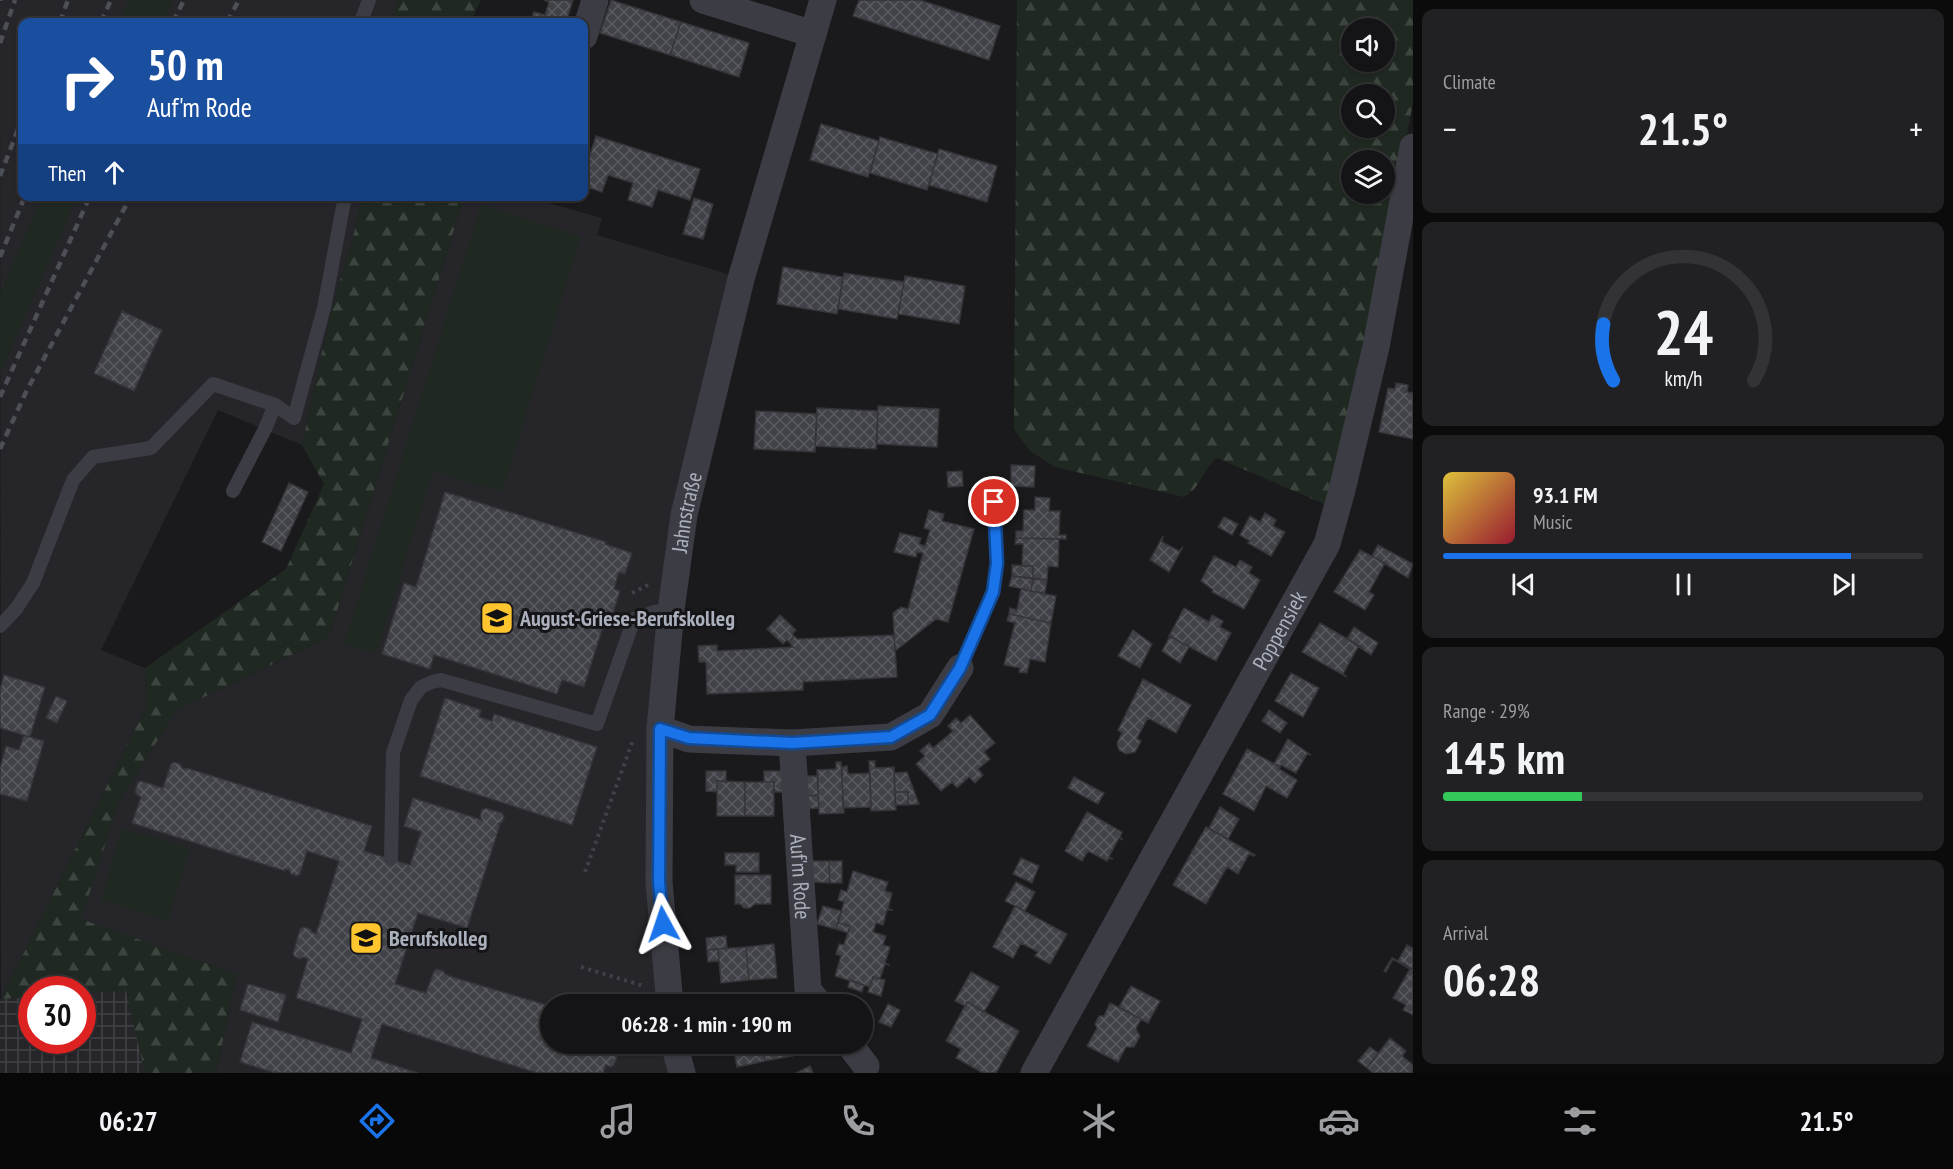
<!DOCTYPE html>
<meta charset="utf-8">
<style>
body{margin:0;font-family:"PT Sans Narrow",sans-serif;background:#212123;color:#f1f3f6;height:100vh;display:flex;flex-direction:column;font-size:22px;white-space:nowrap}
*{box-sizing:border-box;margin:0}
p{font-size:20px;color:#9d9ea1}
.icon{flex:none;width:33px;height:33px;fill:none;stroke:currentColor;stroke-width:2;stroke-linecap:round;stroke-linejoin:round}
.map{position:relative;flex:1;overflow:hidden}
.details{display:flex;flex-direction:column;gap:9px;padding:9px;background:#0b0b0c;width:540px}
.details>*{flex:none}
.banner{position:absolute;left:18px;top:18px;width:570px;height:183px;border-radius:12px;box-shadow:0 2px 4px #0004,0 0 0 2px #333335;background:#1a4fa0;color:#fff;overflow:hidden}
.buttons{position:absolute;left:1341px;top:18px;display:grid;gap:12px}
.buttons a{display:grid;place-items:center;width:54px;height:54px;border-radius:50%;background:#141416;box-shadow:0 2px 4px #0004,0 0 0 2px #333335;font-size:30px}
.speed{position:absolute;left:18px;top:976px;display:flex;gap:12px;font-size:30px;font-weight:700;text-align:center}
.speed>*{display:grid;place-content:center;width:78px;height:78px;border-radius:50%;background:#141416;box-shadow:0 2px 4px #0004,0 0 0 2px #333335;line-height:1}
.speed .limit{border:9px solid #d22;background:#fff;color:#111}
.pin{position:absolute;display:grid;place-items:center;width:51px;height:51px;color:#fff;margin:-26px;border:3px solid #fff;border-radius:50%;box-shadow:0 2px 6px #0007}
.me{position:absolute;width:66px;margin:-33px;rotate:355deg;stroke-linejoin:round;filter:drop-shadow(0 0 4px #0008)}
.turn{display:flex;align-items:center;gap:21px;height:126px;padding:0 30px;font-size:27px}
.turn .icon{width:78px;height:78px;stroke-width:2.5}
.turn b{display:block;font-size:42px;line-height:51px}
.then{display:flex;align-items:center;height:57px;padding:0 30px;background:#0003;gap:12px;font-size:22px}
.big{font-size:45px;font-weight:600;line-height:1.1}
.details .widget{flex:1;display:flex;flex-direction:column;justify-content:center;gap:9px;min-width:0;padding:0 21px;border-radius:12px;background:#212123}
.details .dial{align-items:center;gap:0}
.dial svg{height:156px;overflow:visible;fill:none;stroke:#333335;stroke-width:7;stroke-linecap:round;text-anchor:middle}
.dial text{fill:#f1f3f6;stroke:none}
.song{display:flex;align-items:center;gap:18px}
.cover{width:72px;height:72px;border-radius:9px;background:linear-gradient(135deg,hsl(50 70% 55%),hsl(350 70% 35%))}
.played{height:6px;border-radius:3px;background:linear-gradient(90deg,#1a73e8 85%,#333335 85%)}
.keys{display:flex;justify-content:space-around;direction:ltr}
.heat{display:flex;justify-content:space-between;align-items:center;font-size:33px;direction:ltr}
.charge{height:9px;border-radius:4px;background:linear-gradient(90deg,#34c759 29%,#333335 0)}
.trip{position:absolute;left:540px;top:994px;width:333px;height:60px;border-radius:30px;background:#141416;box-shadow:0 2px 4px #0004,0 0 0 2px #333335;font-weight:600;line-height:60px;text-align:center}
.dock{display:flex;height:96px;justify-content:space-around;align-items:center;background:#080809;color:#9d9ea1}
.dock .icon{width:42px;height:42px}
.dock .current{color:#1a73e8}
.dock b{font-size:27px;color:#f1f3f6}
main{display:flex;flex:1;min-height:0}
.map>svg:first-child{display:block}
</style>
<main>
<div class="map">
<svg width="1413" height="1073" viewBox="0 0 1413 1073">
<defs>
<pattern id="industrial-grid" width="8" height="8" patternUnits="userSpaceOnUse" patternTransform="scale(1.5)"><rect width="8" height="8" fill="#26262a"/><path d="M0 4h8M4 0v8" fill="none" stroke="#434347"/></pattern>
<pattern id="forest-firs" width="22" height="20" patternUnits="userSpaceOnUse" patternTransform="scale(1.5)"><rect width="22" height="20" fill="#1f2821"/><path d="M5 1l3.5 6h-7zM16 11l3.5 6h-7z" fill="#3d453f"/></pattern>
<pattern id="building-cross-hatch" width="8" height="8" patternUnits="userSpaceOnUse" patternTransform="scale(1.5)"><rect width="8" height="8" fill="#414247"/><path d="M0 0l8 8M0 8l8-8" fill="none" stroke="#5a5b60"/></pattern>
</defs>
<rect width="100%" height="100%" fill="#1a1a1d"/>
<path fill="#26262a" d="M0,0h398l-7,22h-369v174l340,1 -9,40 -23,78 -28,130 -84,-35 -117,240 44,18 1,39 -145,292z
M464,197h63l75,21 -5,17 134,40 -79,457 -6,48 3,102 10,123h-109v39h115l8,29h-457l21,-99 -157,-55 40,-120 57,-89 152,-73z"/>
<path fill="url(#industrial-grid)" d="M126,990l19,83h-145v-74l31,-2 1,44h50l1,-48z"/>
<path fill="#1f2821" d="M129,0h45l-12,22h-44z
M42,197h35l-77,177v-80z
M481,205l100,31 -79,256 -69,-21 -57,182 -32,-9z
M122,828l68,20 -22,73 -67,-21z"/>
<path fill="url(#forest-firs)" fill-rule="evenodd" d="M398,0h83l-11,22h-79z
M1017,0h396v102l-45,243 -39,161 -112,-48c-15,12 -15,29 -33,39l-129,-30 -25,-16 -16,-22zM1352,28h32v34h-32zM1352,94h32v34h-32zM1352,160h32v34h-32z
M362,197h102l-135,440 -152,73 -57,89 -39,120 156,55 -21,99h-71l-19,-82 -43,2 -1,-3h-50l-1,7 -30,2 145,-292 -1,-39 141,-99 38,-85 -22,-39 28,-130 23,-78z"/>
<path fill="url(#building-cross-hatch)" stroke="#343439" stroke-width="1.5" d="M544,0h29l-7,22h-36l4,-10 11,3 4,-13z
M611,0l70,22 -11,33 -70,-22z
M859,0h61l80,26 -11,34 -136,-44z
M681,22l68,21 -10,34 -69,-22z
M821,124l58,17 -11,36 -58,-17z
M596,136l104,33 -10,31 -32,-10 -6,17 -24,-7 5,-17 -25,-8 -6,17 -18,-6v-12z
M880,137l58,17 -11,36 -57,-17z
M939,149l58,17 -10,36 -58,-17z
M694,198l19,6 -10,35 -20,-5z
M783,267l60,10 -6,37 -60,-10z
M844,273l60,9 -7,37 -59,-10z
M905,276l60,10 -6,38 -61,-10z
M122,311l40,19 -28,61 -40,-18z
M1396,383l12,2 -1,7 6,1v46l-34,-7 9,-44 7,1z
M878,406l61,3 -2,38 -60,-3z
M817,408l61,3 -2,38 -61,-3z
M756,411l61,3 -2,38 -61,-3z
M1011,465l24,1 -1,21 -23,-1z
M962,471l1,15 -15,1 -1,-15z
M289,483l19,9 -27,59 -19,-9z
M445,492l161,50 -1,2 27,9 -7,21 -6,-2 -5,17 6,2 -7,22 -5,-2 -24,76 -22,-7 -5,14 -123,-39 -4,14 -48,-15 22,-71 12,4z
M1035,497l15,1 -1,13h11l-1,24h7v4l-50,-1v-7h7l1,-21h11z
M929,510l15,4 -2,7 32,8 -26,93 -12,-3 -41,32 -2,-38 8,-6 7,2 15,-56 -6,-1 -1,5 -22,-5 6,-19 21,5 -2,6 6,2 5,-16 -6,-2z
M1265,513l11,7 -3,6 12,6 -14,24 -23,-13 2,-2 -10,-6 10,-19 10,6z
M1224,517l14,7 -6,11 -14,-8z
M1163,536l-1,6 17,9 4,-4 -14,25 -19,-12z
M1016,538l43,1 -1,28 -10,-1 -1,14 -14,-2v-12h-11l1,-22h-8z
M1378,545l35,19 -5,14 -36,-22z
M1360,550l25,13 -16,29 5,3 -9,15 -31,-18z
M1214,556l22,11 4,-7 12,7 -3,6 11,7 -16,29 -32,-17 1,-2 -12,-9z
M1012,565l21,1v12l-21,-2z
M1012,576l21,3 -2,12 -22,-5z
M1033,579l14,1 -2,13 -14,-2z
M1021,589l35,7 -5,27 -42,-9 1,-6 7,2z
M1184,608l25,14 3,-7 11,6 -3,6 11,6 -15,28 -47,-25z
M1009,614l42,9 -6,39 -15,-3 -3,14 -8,-1 1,-4 -16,-3 11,-42 -8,-2z
M780,615l16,15 -4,4 2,2 -5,6 -2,-2 -4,4 -16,-15z
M1320,623l43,25 -5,-1 -15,27 4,3 -45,-25z
M1354,627l24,16 -7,12 -24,-16z
M1133,630l19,14 -12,24 -22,-12z
M894,635l3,42 -94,5v8l-96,4 -1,-32h-7l-1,-16 19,-1v6l76,-4 -4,-5 5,-6 4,3z
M1170,636l19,11 -9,16 -18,-12z
M1291,673l28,15 -16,29 -28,-16z
M4,675l41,12 -15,50 -30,-9v-38z
M1143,679l48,26 -15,28 -28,-15 -11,20 4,3 -6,11 -9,2 -7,-4 -2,-7 5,-10 -4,-3z
M56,696l11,5 -10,22 -11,-5z
M445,698l36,12 -2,7 13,4 2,-7 103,33 -25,78 -152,-49z
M1269,710l18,13 -7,10 -18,-12z
M970,715l25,28 -11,9 6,7 -12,10 5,6 -8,8 -6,-6 -12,11 -5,-6 -11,9 -25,-27 9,-8 -5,-5 9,-8 4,5 20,-17 -5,-5 8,-8 5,5z
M24,735l20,6 -17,60 -27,-7v-26l6,-22 13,4z
M1288,739l23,16 -4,-1 -11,19 -15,-8 -1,2 -6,-3z
M1247,749l33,18 -1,2 18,11 -10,18 -21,-12 -12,25 -31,-17z
M869,761h6v7l19,-1 2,43 -25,1z
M174,762l6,2 2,4 4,1 1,-1 185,58 -8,25 46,14 11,-33 -17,-6 9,-28 69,22 -2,-4 2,-6 3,-2 17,5 2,4 -2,5 -4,2 2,1 -33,103 -49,-15 -23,71 31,9 8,-22 3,-2 6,2 2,3 4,2 101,30v38h43v2l22,7 2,3 -3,9 -3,2 -5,-2 -3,8h-66l-155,-49 -11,34 47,15h-143l-35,-11 12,-40 99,31 11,-34 -66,-21 12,-39 -4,-2 -4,2 -5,-2 -2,-3 7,-25 4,-2 6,2 2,3 4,2 23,-73 -32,-10 -7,23 -3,2 -6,-2 -2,-4 -4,-1v2l-153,-48 9,-26 -4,-2 -2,-3 3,-10 3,-1 22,7 8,-24z
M836,762h5l3,51 -25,1 -2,-44 19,-1z
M847,766l1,8 22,-1 1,34 -28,1 -1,-41z
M706,771h20v11l-9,-1v11l-11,-1z
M764,771h21l-1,21h-11l1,-10h-10z
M907,772l12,32 -11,1v-13h-13l-1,-19z
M805,776h13v19l-12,1z
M1074,777l30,16 -6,11 -30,-16z
M717,781l28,1v34h-28z
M745,782h29v34h-29z
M895,792h13v13h-13z
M818,795l1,13 -13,1v-13z
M1220,807l19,12 -11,20 -19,-11z
M1087,812l35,20 -2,5 3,3 -4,-2 -10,19 4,2 -4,-1 -2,3 -19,-10 -6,10 -17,-10z
M1206,827l49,28 -1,1 -5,-2 -11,20 -11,-7 -21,37 -33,-19z
M725,853h34v19h-23v-7h-11z
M1021,858l18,8 -7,17 -19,-9z
M812,861h17l1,22 -18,-1z
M829,861h13v22h-12z
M853,871l35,11 -3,9 7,2 -4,16 5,1h-6l-4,15 -7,-2 -3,9 13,4 -3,9 7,2 -5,16 5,2 -5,-1 -5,15 -7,-2 -3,10 -35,-11 6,-20 -5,-2 3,-10 5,1 6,-19 -12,-3 6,-21 -6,-2 3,-10 6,2z
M735,875h36v29h-16l-5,4h-6l-4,-4h-5z
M1016,882l19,10 -10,19 -20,-10z
M823,906l18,5 -5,18 -19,-5z
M1015,906l52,28 -17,30 -15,-8 3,-4 -17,-9 -8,15 -20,-11z
M838,923l12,3 -2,7 -12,-4z
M726,936l1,12 -20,2 -1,-12z
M774,944l3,34 -28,2 -3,-33z
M1407,945l6,3v21l-15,-8z
M746,947l3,33 -28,3 -3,-34z
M718,949l1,12 -11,1 -1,-12z
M1392,958l21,11v46l-10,-5 3,-5 -13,-7 17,-29 -17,-10 -7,13 -2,-1z
M971,972l28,15 -15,25 -17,-10 -2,4 -10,-5z
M873,977l12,3 -4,16 -13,-4z
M850,980l14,5 -2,7 -14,-5z
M248,984l38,11 -8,27 -38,-12z
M1131,986l29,15 -12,22 -29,-16z
M795,997l1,8h-20l-1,-5z
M967,1002l52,29 -23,42h-13l-27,-15 5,-9 -15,-8z
M1110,1003l31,16 -5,10 4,7 -6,11h-8l-8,15 -31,-16 10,-18 -2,-4 4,-8h5z
M888,1004l12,6 -9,17 -12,-5z
M1390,1038l16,13 -4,5 11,9 -1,8h-39l-6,-5z
M733,1044h29l3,17 -28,6z
M762,1044h29l2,12 -28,5z
M1370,1047l8,6 -11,15 -9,-7z
M810,1066l3,7h-17z"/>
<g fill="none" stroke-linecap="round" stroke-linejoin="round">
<path stroke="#404249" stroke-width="4" stroke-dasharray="3 4.5" stroke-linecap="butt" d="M632,593l18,-9
M585,872l48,-132
M581,967l63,19"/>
<path stroke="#3c3d44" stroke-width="14" d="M361,22l8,-22
M233,491l32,-62 10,-24 19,13 30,-110 21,-112
M0,626l16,-17 17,-26 40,-103 20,-23 58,-9 62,-64 62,21
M960,668l33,-76 4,-29 -3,-61
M391,859l2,-106 18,-53 10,-13 11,-5 9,-2 156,44 37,-105 20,-7 17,-2"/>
<g stroke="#3c3d44" stroke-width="27">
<path d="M703,0l110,34"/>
<path d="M584,36l11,-36"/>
<path d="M660,729l29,10 103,4 99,-6 39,-22 30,-47"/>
<path id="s1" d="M792,743l16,247 12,15"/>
<path id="s2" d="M670,1005l-11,-123 1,-153 11,-119 13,-95 57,-236 82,-279"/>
<path d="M674,1044l8,29"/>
<path d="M849,1044l17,22"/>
<path id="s3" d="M1034,1073l293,-529 15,-54 34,-143 37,-200"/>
</g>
<path stroke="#4d4f57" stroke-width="4.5" stroke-dasharray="8 6" stroke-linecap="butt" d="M0,1v-1
M60,22l8,-22
M101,22l10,-22
M173,22l11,-22
M227,22l12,-22
M0,43l15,-43
M0,176l22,-57
M0,257l25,-61
M0,397l90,-201
M0,449l26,-57 105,-196"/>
</g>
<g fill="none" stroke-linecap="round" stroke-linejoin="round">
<defs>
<path id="route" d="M663,924l-4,-42 1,-153 29,9 103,5 99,-6 39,-22 30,-47 33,-76 4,-29 -3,-61"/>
</defs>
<use href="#route" stroke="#114b97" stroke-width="15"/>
<use href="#route" stroke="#1a73e8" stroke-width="10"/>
</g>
<defs>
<symbol id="school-square" viewBox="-11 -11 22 22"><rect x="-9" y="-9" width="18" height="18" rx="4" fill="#ffc52f" stroke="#151518"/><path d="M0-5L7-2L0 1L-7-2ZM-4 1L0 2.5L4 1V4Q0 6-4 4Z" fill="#111"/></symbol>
</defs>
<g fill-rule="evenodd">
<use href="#school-square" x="478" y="599" width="38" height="38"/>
<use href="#school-square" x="347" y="919" width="38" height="38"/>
</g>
<g text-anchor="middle" stroke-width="6" stroke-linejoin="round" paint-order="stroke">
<g font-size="22" fill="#abb0bd" stroke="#151518">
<text dy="8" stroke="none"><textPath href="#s2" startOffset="495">Jahnstraße</textPath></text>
<text dy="8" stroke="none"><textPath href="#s3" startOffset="506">Poppensiek</textPath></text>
<text dy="8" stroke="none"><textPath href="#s1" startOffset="134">Auf'm Rode</textPath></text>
</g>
<g font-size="22" font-weight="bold" fill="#abb0bd" stroke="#151518" text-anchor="start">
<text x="520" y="626">August-Griese-Berufskolleg</text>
<text x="389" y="946">Berufskolleg</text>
</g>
</g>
</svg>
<div class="buttons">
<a><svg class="icon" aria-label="sound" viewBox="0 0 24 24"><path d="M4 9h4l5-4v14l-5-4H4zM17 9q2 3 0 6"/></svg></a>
<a><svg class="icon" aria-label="search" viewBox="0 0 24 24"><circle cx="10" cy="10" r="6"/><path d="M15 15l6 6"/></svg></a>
<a><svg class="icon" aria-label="layers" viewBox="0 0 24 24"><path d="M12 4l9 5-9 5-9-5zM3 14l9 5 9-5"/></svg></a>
</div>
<div class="speed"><div class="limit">30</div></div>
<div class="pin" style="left:994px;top:502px;background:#d93025"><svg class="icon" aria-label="arrive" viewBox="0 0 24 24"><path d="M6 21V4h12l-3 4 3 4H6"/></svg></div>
<svg class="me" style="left:663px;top:924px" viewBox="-20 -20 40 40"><path d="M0-17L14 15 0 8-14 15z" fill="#1a73e8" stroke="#fff" stroke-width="4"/></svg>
<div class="trip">06:28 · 1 min · 190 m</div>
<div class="banner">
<div class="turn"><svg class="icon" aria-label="right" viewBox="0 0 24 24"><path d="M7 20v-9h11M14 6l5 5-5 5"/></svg><div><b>50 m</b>Auf'm Rode</div></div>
<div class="then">Then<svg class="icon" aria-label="ahead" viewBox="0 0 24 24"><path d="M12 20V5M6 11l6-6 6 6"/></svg></div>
</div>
</div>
<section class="details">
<div class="widget"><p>Climate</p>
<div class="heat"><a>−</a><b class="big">21.5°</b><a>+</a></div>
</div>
<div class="widget dial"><svg viewBox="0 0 100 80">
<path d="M14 69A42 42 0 1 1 86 69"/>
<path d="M14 69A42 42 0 0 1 9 40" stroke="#1a73e8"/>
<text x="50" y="56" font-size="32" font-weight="700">24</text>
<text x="50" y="72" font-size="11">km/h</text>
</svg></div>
<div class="widget">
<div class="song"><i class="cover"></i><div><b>93.1 FM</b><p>Music</p></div></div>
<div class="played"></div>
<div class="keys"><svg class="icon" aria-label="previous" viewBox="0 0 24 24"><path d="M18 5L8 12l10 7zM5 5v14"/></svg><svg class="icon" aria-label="pause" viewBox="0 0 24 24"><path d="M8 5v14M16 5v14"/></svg><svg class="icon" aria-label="next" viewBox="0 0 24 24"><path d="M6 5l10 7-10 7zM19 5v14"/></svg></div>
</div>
<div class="widget"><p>Range · 29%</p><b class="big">145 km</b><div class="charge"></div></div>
<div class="widget"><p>Arrival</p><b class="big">06:28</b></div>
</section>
</main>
<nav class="dock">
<b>06:27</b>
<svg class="icon current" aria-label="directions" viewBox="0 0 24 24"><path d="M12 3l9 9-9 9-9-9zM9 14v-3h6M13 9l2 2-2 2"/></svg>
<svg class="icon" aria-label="music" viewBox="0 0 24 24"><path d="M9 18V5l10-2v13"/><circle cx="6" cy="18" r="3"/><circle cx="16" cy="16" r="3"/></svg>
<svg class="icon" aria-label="phone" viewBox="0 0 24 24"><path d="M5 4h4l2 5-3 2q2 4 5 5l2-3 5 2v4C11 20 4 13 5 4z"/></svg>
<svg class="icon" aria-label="climate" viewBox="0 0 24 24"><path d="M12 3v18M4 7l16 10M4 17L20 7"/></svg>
<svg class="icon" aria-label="car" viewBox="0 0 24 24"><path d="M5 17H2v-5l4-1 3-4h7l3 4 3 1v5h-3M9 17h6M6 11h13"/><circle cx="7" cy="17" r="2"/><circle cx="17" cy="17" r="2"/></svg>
<svg class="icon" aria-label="filters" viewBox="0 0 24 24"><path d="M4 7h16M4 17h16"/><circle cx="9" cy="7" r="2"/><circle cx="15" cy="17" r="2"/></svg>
<b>21.5°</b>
</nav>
